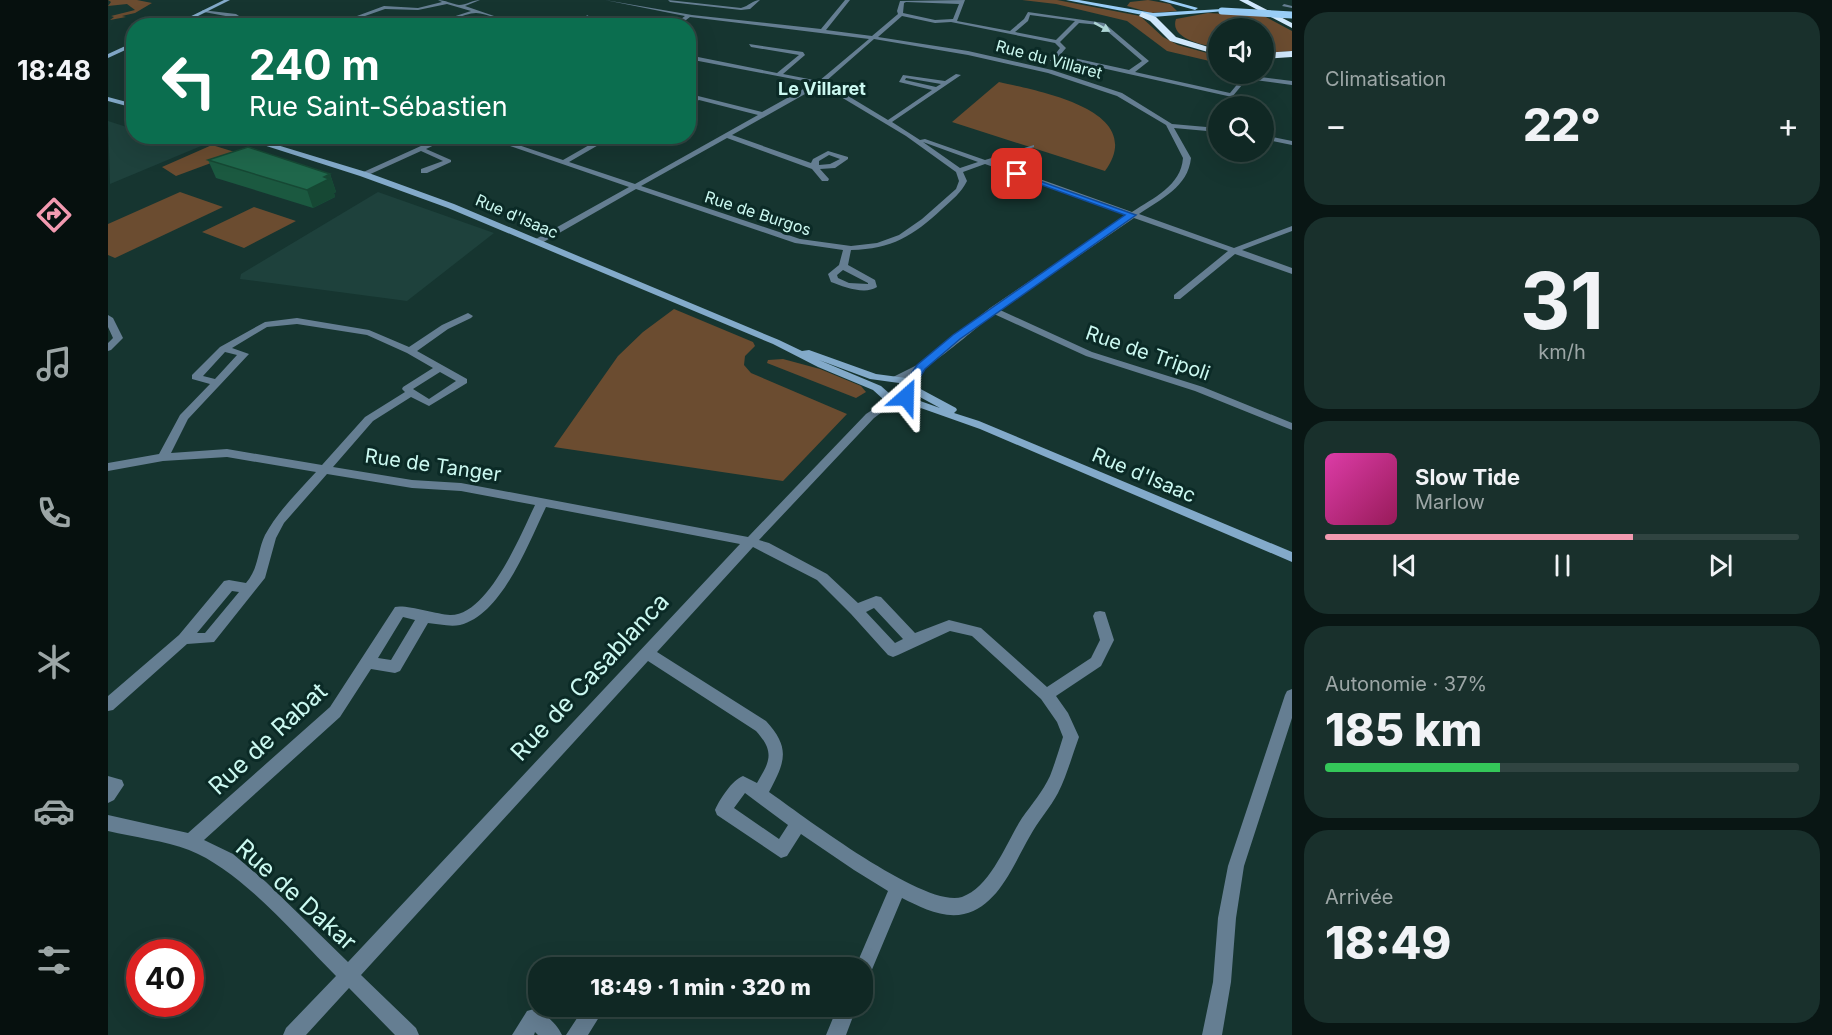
<!DOCTYPE html>
<html lang="fr">
<meta charset="utf-8">
<style>
body{margin:0;font-family:Inter,sans-serif;background:#19302c;color:#f1f3f6;height:100vh;display:flex;flex-direction:column;font-size:22px;white-space:nowrap}
*{box-sizing:border-box;margin:0}
p{font-size:20px;color:#9ca6a6}
.icon{flex:none;width:33px;height:33px;fill:none;stroke:currentColor;stroke-width:2;stroke-linecap:round;stroke-linejoin:round}
.map{position:relative;flex:1;overflow:hidden}
.panel{display:flex;flex-direction:column;gap:12px;padding:12px;background:#091614;width:540px}
.panel>*{flex:none}
.guide{position:absolute;left:18px;top:18px;width:570px;height:126px;border-radius:24px;box-shadow:0 6px 24px #0002,0 0 0 2px #304441;background:#0b6e4f;color:#fff;overflow:hidden}
.controls{position:absolute;left:1100px;top:18px;display:grid;gap:12px}
.controls a{display:grid;place-items:center;width:66px;height:66px;border-radius:50%;background:#102824;box-shadow:0 6px 24px #0002,0 0 0 2px #304441;font-size:30px}
.speed{position:absolute;left:18px;top:939px;display:flex;gap:12px;font-size:30px;font-weight:700;text-align:center}
.speed>*{display:grid;place-content:center;width:78px;height:78px;border-radius:50%;background:#102824;box-shadow:0 6px 24px #0002,0 0 0 2px #304441;line-height:1}
.speed .limit{border:9px solid #d22;background:#fff;color:#111}
.pin{position:absolute;display:grid;place-items:center;width:51px;height:51px;color:#fff;margin:-26px;border-radius:12px;box-shadow:0 3px 9px #0006}
.me{position:absolute;width:66px;margin:-33px;rotate:25deg;stroke-linejoin:round;filter:drop-shadow(0 0 4px #0008)}
.turn{display:flex;align-items:center;gap:21px;height:126px;padding:0 24px;font-size:27px}
.turn .icon{width:78px;height:78px;stroke-width:2.5}
.turn b{display:block;font-size:42px;line-height:51px}
.big{font-size:45px;font-weight:800;line-height:1.1}
.panel .card{flex:1;display:flex;flex-direction:column;justify-content:center;gap:9px;min-width:0;padding:0 21px;border-radius:24px;background:#19302c}
.panel .dial{align-items:center;gap:0}
.dial b{font-size:78px;line-height:1}
.song{display:flex;align-items:center;gap:18px}
.cover{width:72px;height:72px;border-radius:9px;background:linear-gradient(135deg,hsl(320 70% 55%),hsl(330 70% 35%))}
.played{height:6px;border-radius:3px;background:linear-gradient(90deg,#f29ab0 65%,#304441 65%)}
.keys{display:flex;justify-content:space-around;direction:ltr}
.heat{display:flex;justify-content:space-between;align-items:center;font-size:33px;direction:ltr}
.charge{height:9px;border-radius:4px;background:linear-gradient(90deg,#34c759 37%,#304441 0)}
.trip{position:absolute;left:420px;top:957px;width:345px;height:60px;border-radius:24px;background:#102824;box-shadow:0 6px 24px #0002,0 0 0 2px #304441;font-weight:800;line-height:60px;text-align:center}
main{display:flex;flex:1;min-height:0}
.tabs{display:flex;flex-direction:column;width:108px;justify-content:space-around;align-items:center;background:#06100e;color:#9ca6a6}
.tabs .icon{width:42px;height:42px}
.tabs .on{color:#f29ab0}
.tabs b{font-size:27px;color:#f1f3f6}
.map>svg:first-child{display:block}
</style>
<main>
<nav class="tabs">
<b>18:48</b>
<svg class="icon on" aria-label="directions" viewBox="0 0 24 24"><path d="M12 3l9 9-9 9-9-9zM9 14v-3h6M13 9l2 2-2 2"/></svg>
<svg class="icon" aria-label="music" viewBox="0 0 24 24"><path d="M9 18V5l10-2v13"/><circle cx="6" cy="18" r="3"/><circle cx="16" cy="16" r="3"/></svg>
<svg class="icon" aria-label="phone" viewBox="0 0 24 24"><path d="M5 4h4l2 5-3 2q2 4 5 5l2-3 5 2v4C11 20 4 13 5 4z"/></svg>
<svg class="icon" aria-label="climate" viewBox="0 0 24 24"><path d="M12 3v18M4 7l16 10M4 17L20 7"/></svg>
<svg class="icon" aria-label="car" viewBox="0 0 24 24"><path d="M5 17H2v-5l4-1 3-4h7l3 4 3 1v5h-3M9 17h6M6 11h13"/><circle cx="7" cy="17" r="2"/><circle cx="17" cy="17" r="2"/></svg>
<svg class="icon" aria-label="filters" viewBox="0 0 24 24"><path d="M4 7h16M4 17h16"/><circle cx="9" cy="7" r="2"/><circle cx="15" cy="17" r="2"/></svg>
</nav>
<div class="map">
<svg width="1184" height="1035" viewBox="0 0 1184 1035">
<rect width="100%" height="100%" fill="#163530"/>
<path fill="#1e413c" d="M0,121l22,7 3,2 1,6 28,1 39,9 -91,38z
M270,192l116,41 -87,68 -167,-22 1,-5z"/>
<path fill="#6b4c30" d="M29,0l15,3 -17,10 -13,3 4,1 -16,3 4,-3 -3,-1 24,-6 -8,-6 -19,2 3,-4 -3,-2z
M914,0h35l83,16 23,21 15,8 40,11v7l-51,-12 -40,-30 -71,-17z
M1040,0l22,4 7,7 -26,2 -24,-7 3,-4z
M1100,13l56,3 28,15v20l-29,2v-25h-45v20c-14,-3 -49,-9 -42,-29z
M891,82c39,9 150,28 106,89l-153,-49z
M104,145l26,8 -62,23 -14,-9z
M72,192l43,15 -108,51 -7,-3v-31z
M146,207l42,14 -52,27 -42,-16z
M566,309l79,33 2,4 -10,10 -1,9 7,8 96,41 -64,67 -229,-34 64,-91 25,-24z
M675,359l37,10 41,17 5,6 -10,6 -89,-35 1,-3z"/>
<g fill="none" stroke-linecap="round" stroke-linejoin="round">
<path fill="#657e92" fill-rule="evenodd" d="M330,0c7,0 14,4 21,5 7,0 14,-5 21,-5l-15,6 58,20c-16,0 -30,-12 -47,-13 -12,0 -34,13 -51,13l46,-15 -24,-7 -29,6 -33,-1 -20,7 32,10h-9l-31,-10 27,-10 34,2 24,-6z
M497,0l87,15 129,14 24,-29h5l-24,30 46,6 26,-22 -1,-3 3,-10 65,-1 -8,21 53,10 14,-12 4,-7 76,11 45,38 -14,11 95,21 15,-18 47,6v4l-45,-6 -15,18 -175,-39 -3,3h-4l10,-13 -5,-5 -104,-21 -16,1 -33,-7 -24,21 90,14 84,19 70,23 50,31 46,4v4l-44,-4 17,30c-3,29 -30,41 -52,56l95,34 58,-22v5l-50,19 50,18v6l-57,-20 -55,45h-6v-4l54,-44 -94,-33 -134,92 92,42 111,35 89,36v7l-97,-39 -109,-35 -92,-42c-19,14 -80,70 -101,67v-4l24,-12 73,-57 137,-93 -142,-51 -22,8 4,9c-6,12 -15,19 -25,28 -29,27 -50,40 -91,41l-3,15 27,15 2,7c-12,8 -33,0 -46,-5l-3,-8 11,-9 4,-15 -48,-7 -159,-54 -96,55h-6v-4l95,-53 -148,-51h11l71,24 42,-24h9l-45,26 66,22 123,-69 -59,-15 -11,5v-5l10,-4 64,16 52,-29 -126,-24v-4l89,18 22,-18 -48,-8 -2,-3 54,8 2,3 -22,19 36,7 50,-42 -179,-22 -12,9h-6l13,-10zM796,3l2,-1 53,2 -6,15 -18,1 -32,-7zM922,15l45,6 -19,19 -41,-8 13,-11zM971,23l21,2 42,36 -13,9 -69,-15 6,-7 -6,-6zM766,39l94,16 80,18 69,23 49,29 17,33c-2,28 -30,40 -51,54l-140,-50 42,-15v-2l-49,15 -60,-21 -5,1 -28,-18 69,-47 -5,-1 -11,7 -42,-6 -4,7 33,8 -44,30 -63,-38zM798,78l35,6 -5,3 -31,-7zM713,85l85,51 50,36 3,9 -3,8 -34,30 -23,16 -22,8 -26,3 -51,-7 -159,-53 86,-48 85,31 10,12h6l1,-2 -9,-10 15,-1 13,-9v-2l-20,-6 -15,8 -2,4 -79,-28zM815,142l55,20 -18,6zM721,155l11,4 -10,5 -11,1v-4zM735,270l25,13v1l-19,-1 -11,-5 -1,-3z
M560,0l73,8c8,-2 12,-8 19,-8l-10,9 -9,1 -71,-8z
M1176,4l8,2v2l-10,-2z
M94,10l34,4 3,2 -16,10h-7l15,-9 -27,-5z
M479,15l3,2 -3,6 -12,3 8,-5z
M1155,135l29,6v4l-29,-6z
M335,136h10l-27,13 25,11v2l-24,11h-6v-4l22,-8 -22,-10 -55,25 -7,-2z
M360,313l5,3 -2,2 -23,11 -31,22 50,28v4l-38,23 -18,-9 -38,24 -40,46 79,13 49,3 287,54 118,-123 27,-18 4,1 1,2 -1,2 -23,17 -115,122 10,3 58,31 31,29 18,-7 5,1 34,36 34,-13 32,8 66,59 44,-29 9,-18 -7,-24 2,-4 5,-1 5,1 9,28 -13,26 -45,30 12,17 11,24c-7,19 -12,38 -21,56 -8,15 -20,28 -28,43 -16,27 -31,70 -66,78 -21,5 -44,-7 -62,-16l-34,81 -6,3v-14h-7l33,-77 -34,-21 -53,-36 -14,22 -6,2 -64,-43 -2,-5c5,-11 17,-30 28,-34l14,7c13,-22 18,-31 -1,-52l-108,-70 -287,314 55,53 3,7h-24l-46,-47 -43,47h-23l3,-7 50,-52c-41,-41 -94,-105 -147,-126 -24,-9 -55,-13 -81,-19v-16l80,18 142,-126 65,-100c10,-3 41,7 55,8 38,1 71,-81 85,-110l-74,-14 -49,-3 -85,-14 -43,49 -8,15 -11,40 -51,64 -27,2 -74,66 -5,1v-15l71,-61 45,-54 5,-1 17,3c13,-15 11,-31 19,-48 13,-24 33,-43 51,-63l-89,-15 -64,4 -55,10v-8l51,-9 21,-39 30,-31 -18,-5v-4l28,-28 45,-25 32,-4 72,12 40,17 33,-22zM189,324l70,11 40,18 26,15 -30,19 -1,2 3,3 -40,25 -43,48 -95,-16 -56,4 17,-34 61,-65 -17,-6 35,-21zM117,352l12,3 -22,24 -12,-3zM332,372l16,9 -27,18 -16,-10zM438,507l194,37 -392,418 -82,-80 -33,-28 -29,-14 136,-123 31,-48 24,4 5,-2 28,-48c10,1 22,4 32,2 42,-10 69,-83 86,-118zM645,547l64,33 34,34 37,41 5,2 5,-2 52,-24 22,5 69,63 16,23 6,15c-4,13 -8,26 -13,39 -7,15 -18,28 -28,42 -15,23 -31,69 -60,79 -37,12 -160,-82 -193,-105 16,-30 22,-44 -3,-71l-109,-69zM124,591l7,1 -34,41h-8zM766,608l29,31 -8,4 -29,-31zM295,617l12,3 -24,40 -13,-2zM637,793l43,32 -9,14 -45,-31z
M0,315l5,3 10,20 -12,12 -3,1v-8l5,-5 -5,-11z
M1184,689v29l-48,148 -8,52 -5,64 -9,53h-20l11,-53 5,-64 10,-52 57,-171 2,-4z
M0,776l14,4 2,5 -10,15 -6,3z
M477,1006h21l-18,29h-22z
M730,1006h19l-11,29h-20z
M426,1009c11,4 23,15 28,26h-24l-3,-3 -1,3h-22l15,-24z"/>
<path fill="#83aaca" fill-rule="evenodd" d="M116,0h6l-52,26h-7z
M26,42v4l-26,12v-4z
M0,97l26,7v4l-26,-7z
M127,136h12l119,36 88,32 325,136 23,11 7,-1 67,24 30,4 9,8 41,22 1,2 -3,3 25,8 313,131v10l-312,-133 -79,-28 -18,-2 -10,-9 -55,-23 -45,-23 -325,-136 -88,-32zM711,360l51,19 29,4 8,7 33,18 -34,-12 -16,-2 -9,-8z"/>
<path fill="#99cdf6" fill-rule="evenodd" d="M958,0h13l74,13 69,-4 3,2 -72,6z
M1051,0h10l29,8 -3,2z"/>
<path fill="#d0e8fc" fill-rule="evenodd" d="M1131,0h9l44,23v5z
M1034,12l14,5 20,20 42,13v5l-48,-14 -20,-20 -11,-5z
M1184,51v6l-29,2v-6z"/>
<path stroke="#99cdf6" stroke-width="7" d="M1114,11l70,4"/>
</g>
<path fill="#1b5940" d="M100,160l122,14 6,18 -2,1 1,4 -22,11 -97,-30z"/>
<path fill="#164834" d="M222,174l6,18 -2,1 1,4 -22,11 -6,-18 17,-13z"/>
<path fill="#1f674b" stroke="#164834" stroke-width="1.5" d="M140,147l82,27 -6,3 5,2 -22,11 -99,-30z"/>
<defs><path id="oneway-solid" d="M-6-.8H1V-3.2L6.5 0L1 3.2V.8H-6Z" transform="scale(1.5)"/></defs>
<use fill="#add4d4" href="#oneway-solid" transform="translate(994 27) rotate(29)"/>
<path fill="#1a73e8" stroke="#114b97" stroke-width="1.5" d="M906,172l122,43 -176,124 -35,30 -10,16 2,5 -7,9h-8l-2,-2 5,-7 -2,-5 14,-20 36,-30 172,-120 -111,-40z"/>
<g text-anchor="middle" stroke-width="6" stroke-linejoin="round" paint-order="stroke">
<g font-size="16" fill="#ccf9f1" stroke="#0b2a26">
<text transform="translate(941 59) rotate(15)" y="6">Rue du Villaret</text>
<text transform="translate(650 213) rotate(18)" y="6">Rue de Burgos</text>
<text transform="translate(409 216) rotate(23)" y="6">Rue d'Isaac</text>
</g>
<g font-size="18" font-weight="bold" fill="#ccf9f1" stroke="#0b2a26">
<text x="714" y="95">Le Villaret</text>
</g>
<g font-size="20" fill="#ccf9f1" stroke="#0b2a26">
<text transform="translate(1040 353) rotate(19)" y="7">Rue de Tripoli</text>
<text transform="translate(325 465) rotate(8)" y="7">Rue de Tanger</text>
<text transform="translate(1036 475) rotate(23)" y="7">Rue d'Isaac</text>
</g>
<g font-size="24" fill="#ccf9f1" stroke="#0b2a26">
<text transform="translate(482 677) rotate(-47)" y="8">Rue de Casablanca</text>
<text transform="translate(160 739) rotate(-43)" y="8">Rue de Rabat</text>
<text transform="translate(188 895) rotate(42)" y="8">Rue de Dakar</text>
</g>
</g>
</svg>
<div class="controls">
<a><svg class="icon" aria-label="sound" viewBox="0 0 24 24"><path d="M4 9h4l5-4v14l-5-4H4zM17 9q2 3 0 6"/></svg></a>
<a><svg class="icon" aria-label="search" viewBox="0 0 24 24"><circle cx="10" cy="10" r="6"/><path d="M15 15l6 6"/></svg></a>
</div>
<div class="speed"><div class="limit">40</div></div>
<div class="pin" style="left:909px;top:174px;background:#d93025"><svg class="icon" aria-label="arrive" viewBox="0 0 24 24"><path d="M6 21V4h12l-3 4 3 4H6"/></svg></div>
<svg class="me" style="left:798px;top:397px" viewBox="-20 -20 40 40"><path d="M0-17L14 15 0 8-14 15z" fill="#1a73e8" stroke="#fff" stroke-width="4"/></svg>
<div class="trip">18:49 · 1 min · 320 m</div>
<div class="guide">
<div class="turn"><svg class="icon" aria-label="left" viewBox="0 0 24 24"><path d="M17 20v-9H6M10 6l-5 5 5 5"/></svg><div><b>240 m</b>Rue Saint-Sébastien</div></div>
</div>
</div>
<section class="panel">
<div class="card"><p>Climatisation</p>
<div class="heat"><a>−</a><b class="big">22°</b><a>+</a></div>
</div>
<div class="card dial"><b>31</b><p>km/h</p></div>
<div class="card">
<div class="song"><i class="cover"></i><div><b>Slow Tide</b><p>Marlow</p></div></div>
<div class="played"></div>
<div class="keys"><svg class="icon" aria-label="previous" viewBox="0 0 24 24"><path d="M18 5L8 12l10 7zM5 5v14"/></svg><svg class="icon" aria-label="pause" viewBox="0 0 24 24"><path d="M8 5v14M16 5v14"/></svg><svg class="icon" aria-label="next" viewBox="0 0 24 24"><path d="M6 5l10 7-10 7zM19 5v14"/></svg></div>
</div>
<div class="card"><p>Autonomie · 37%</p><b class="big">185 km</b><div class="charge"></div></div>
<div class="card"><p>Arrivée</p><b class="big">18:49</b></div>
</section>
</main>
